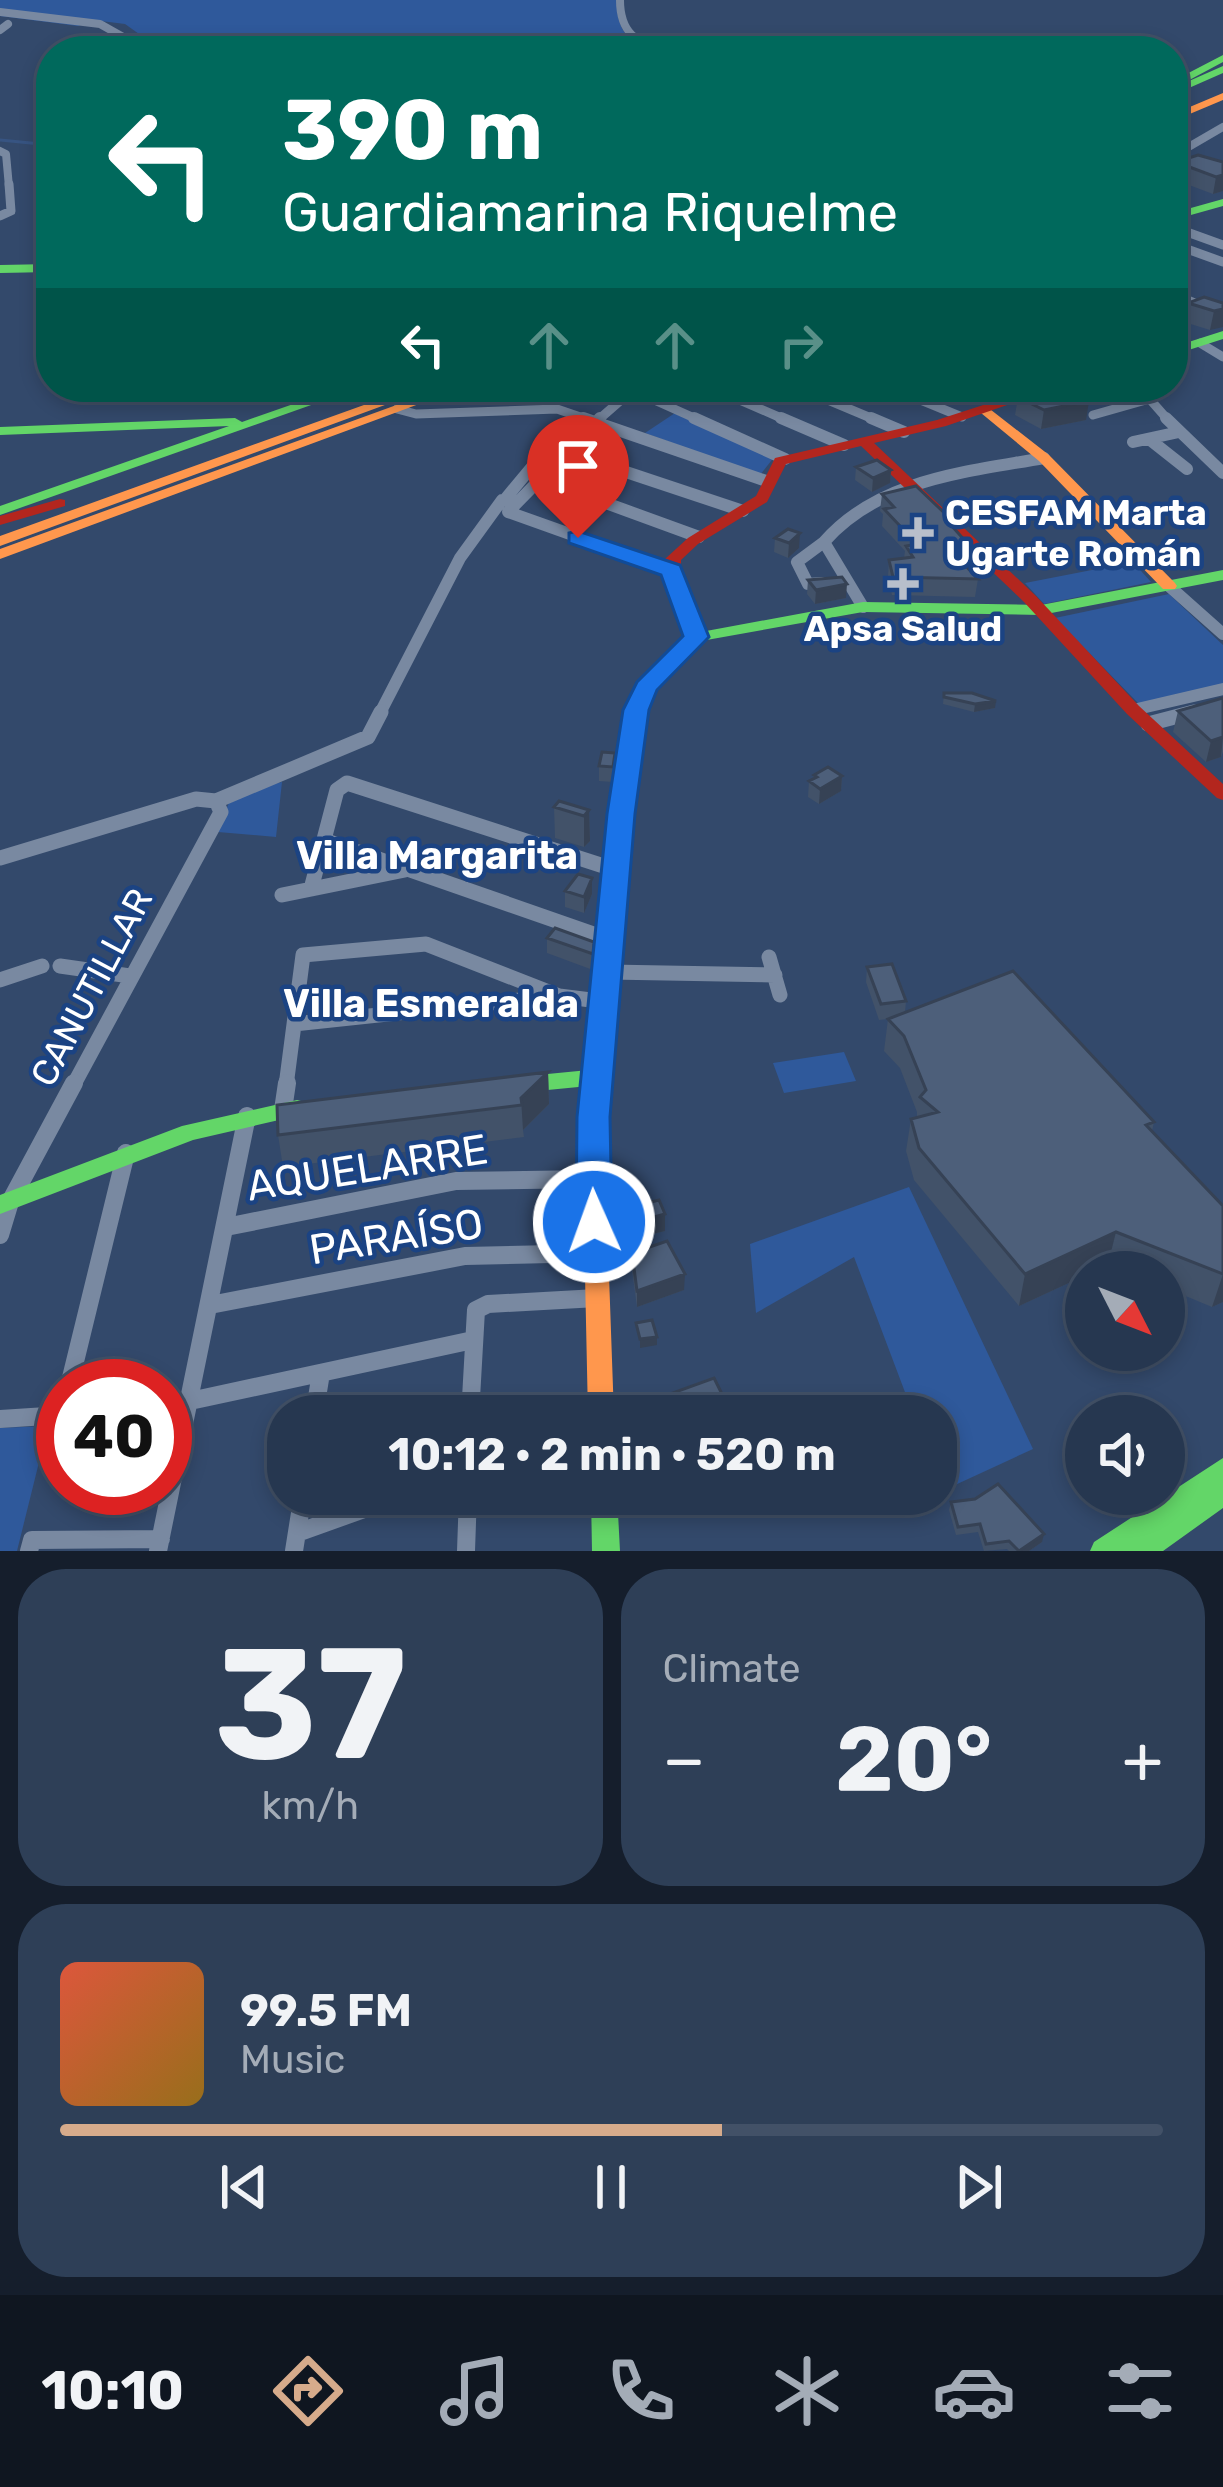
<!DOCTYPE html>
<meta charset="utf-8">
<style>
body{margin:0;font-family:Rubik,sans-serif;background:#2e3f57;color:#f1f3f6;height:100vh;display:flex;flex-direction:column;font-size:45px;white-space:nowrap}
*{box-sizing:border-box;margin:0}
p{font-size:39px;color:#a4acb7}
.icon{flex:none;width:66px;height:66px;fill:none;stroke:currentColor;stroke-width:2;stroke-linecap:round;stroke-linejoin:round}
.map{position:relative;height:1551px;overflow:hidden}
.details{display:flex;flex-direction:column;gap:18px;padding:18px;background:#151e2c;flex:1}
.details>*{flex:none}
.guide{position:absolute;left:36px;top:36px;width:1152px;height:366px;border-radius:48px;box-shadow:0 6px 18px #0003,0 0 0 3px #425167;background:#00695c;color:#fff;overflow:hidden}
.needle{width:78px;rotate:132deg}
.buttons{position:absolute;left:1065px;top:1251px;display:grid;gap:24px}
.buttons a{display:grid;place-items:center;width:120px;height:120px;border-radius:50%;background:#263750;box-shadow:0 6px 18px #0003,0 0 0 3px #425167;font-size:60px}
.speed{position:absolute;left:36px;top:1359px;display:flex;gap:24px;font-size:60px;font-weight:700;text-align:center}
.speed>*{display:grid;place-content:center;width:156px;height:156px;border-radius:50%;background:#263750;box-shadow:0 6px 18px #0003,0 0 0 3px #425167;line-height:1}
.speed .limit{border:18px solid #d22;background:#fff;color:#111}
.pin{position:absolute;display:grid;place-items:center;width:102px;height:102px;color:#fff;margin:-123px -51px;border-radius:50% 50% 50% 0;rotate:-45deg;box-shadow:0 0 12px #0007}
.pin .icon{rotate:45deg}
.me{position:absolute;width:132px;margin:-66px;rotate:358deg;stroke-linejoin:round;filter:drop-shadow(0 0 9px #0008)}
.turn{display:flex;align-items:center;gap:42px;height:252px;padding:0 48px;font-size:54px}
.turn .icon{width:156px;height:156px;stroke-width:2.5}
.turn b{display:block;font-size:84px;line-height:102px}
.lanes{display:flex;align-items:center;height:114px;padding:0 48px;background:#0003;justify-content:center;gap:60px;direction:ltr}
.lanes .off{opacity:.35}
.big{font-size:90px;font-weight:700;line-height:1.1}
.details .card{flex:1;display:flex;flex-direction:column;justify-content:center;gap:18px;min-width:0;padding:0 42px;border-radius:48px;background:#2e3f57}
.details .dial{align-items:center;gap:0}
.dial b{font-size:156px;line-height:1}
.song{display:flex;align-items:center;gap:36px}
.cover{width:144px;height:144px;border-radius:18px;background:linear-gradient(135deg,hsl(10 70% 55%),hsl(40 70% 35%))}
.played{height:12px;border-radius:6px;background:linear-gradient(90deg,#d6ab8b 60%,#425167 60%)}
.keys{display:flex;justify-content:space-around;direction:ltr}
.heat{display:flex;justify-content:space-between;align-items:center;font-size:66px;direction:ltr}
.details .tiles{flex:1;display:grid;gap:18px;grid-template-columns:1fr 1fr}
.card:last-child{grid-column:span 2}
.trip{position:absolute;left:267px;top:1395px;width:690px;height:120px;border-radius:48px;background:#263750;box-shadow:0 6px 18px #0003,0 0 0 3px #425167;font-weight:700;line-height:120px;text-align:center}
.tabs{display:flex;height:192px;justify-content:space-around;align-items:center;background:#0f1620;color:#a4acb7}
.tabs .icon{width:84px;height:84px}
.tabs .selected{color:#d6ab8b}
.tabs b{font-size:54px;color:#f1f3f6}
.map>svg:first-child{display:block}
</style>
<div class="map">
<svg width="1223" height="1551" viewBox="0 0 1223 1551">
<rect width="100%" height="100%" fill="#33496b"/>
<path fill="#2f599b" d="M0,0h617c-1,29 11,45 40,51h-494l-38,-27 -32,-4 -15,6 -78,-10z
M675,413l100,43 -15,19 -115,-42z
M1133,562l18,20 -107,22 -19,-21z
M1169,594l54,51v39l-84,20 -84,-86z
M282,782l-6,55 -58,-5 14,-38z
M844,1052l12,29 -72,12 -11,-30z
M909,1187l124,262 -91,42 -6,-16v-59h-22l-60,-159 -98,56 -6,-69z
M48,1426l-31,125h-17v-123z"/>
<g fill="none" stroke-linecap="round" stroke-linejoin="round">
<path stroke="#375482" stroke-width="3" d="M0,140l51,5"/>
<path stroke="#7989a1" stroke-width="8" d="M620,0c0,32 16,44 46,51
M0,12l100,12 48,27
M0,30l8,-6
M0,151l6,3 3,33
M1173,156l50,-29"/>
<path stroke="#7989a1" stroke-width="9" d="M0,216l11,-5 -2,-27
M1173,227l50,18
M1173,244l50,18
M1173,294l50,21
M1200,343l23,14
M710,387l78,34
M797,387l81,34
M889,387l73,30
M1139,387l30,34
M632,390l69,31
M397,409l19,5 141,-5 35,12
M1093,415l60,-17
M597,421l39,-34"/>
<path stroke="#7989a1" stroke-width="12" d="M583,418l186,64
M600,418l-92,94 163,58
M694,418l91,41
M781,418l63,27
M871,418l33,14
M1166,418l57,55
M1149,439l38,30
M1133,442l46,-10
M566,452l177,59
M540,479l159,58
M506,498l60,-72
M822,583l-14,1 -11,-22 27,-20
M1169,586l54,48
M863,607l-39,-65c55,-63 142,-70 220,-84
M1133,710l90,-21
M379,715l81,-157 42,-58 15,2
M1182,715l41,-10"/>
<path stroke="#7989a1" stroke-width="15" d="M1148,724l46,-12
M324,840l287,100
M0,858l196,-59 20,2 152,-64 13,-25
M311,889l26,-99 10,-7 269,87
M282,895l123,-25
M769,957l11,38
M60,966l70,10
M609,972l166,3
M0,980l42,-14
M294,1024l263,-28
M73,1086l148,-274 -5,-11
M286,1086l17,-131 123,-11 133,52 48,6"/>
<path stroke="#7989a1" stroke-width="18" d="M283,1110l4,-27
M226,1227l230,-46 136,-2
M0,1235l10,-33 64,-119
M210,1305l255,-49 131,-3
M69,1386l57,-233
M190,1401l283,-61
M314,1416l7,-43
M470,1416l6,-106 12,-6 109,-6
M0,1419l62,-4 1,-5
M297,1533l109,-39
M29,1551l3,-11 129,-1
M158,1551l89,-435
M294,1551l9,-57
M466,1551l2,-57"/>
<path fill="#63d668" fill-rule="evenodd" d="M1223,55v7l-43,23 43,-19v7l-50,22v-14z
M1223,199v7l-50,14v-7z
M51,264v8l-51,1v-8z
M1223,331v8l-50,16v-8z
M342,387h20l-362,128v-9l229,-80 -229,9v-8l235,-9 7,4z
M1223,570v10l-182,35 -178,-3 -162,29 -51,54 -22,141 -9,6 -9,-6 23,-142 57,-60 173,-32 178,3z
M599,1069l8,2 3,6 -3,6 -8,2 -72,7 -8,-2 -3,-6 3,-6 8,-2z
M297,1100l8,2 3,6 -3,6 -112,26 -193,74v-19l182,-69z
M1223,1458v50l-60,43h-73l4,-9z
M591,1494h26l3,57h-28z"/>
<path fill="#ff974d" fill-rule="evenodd" d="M1223,93v7l-50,21v-7z
M414,387h20l-434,159v-10z
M446,387h19l-465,172v-10z
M986,406l63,49 126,128 2,3 -2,3h-12l-124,-128 -58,-48 -2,-3z
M619,830l9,6 -24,298 10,282h-26l-6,-282 28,-298z"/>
<path fill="#b3261e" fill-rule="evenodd" d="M1173,154l50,14v6l-50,-14z
M1039,387h21l-114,39 -72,17 162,153 103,110 84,78v16l-6,-2 -90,-84 -103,-112 -163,-156 -75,18 -19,38 -69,42 -17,16v20l23,57 -8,5 -8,-5 -23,-57v-21l23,-21 68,-42 19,-38 162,-38z
M60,499l5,1v6l-65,19v-9z"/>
</g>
<path fill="#425269" d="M1176,162h47v29l-10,3 -40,-15z
M1188,303h35l-13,27 -26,-8z
M1018,397l68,23 -45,9 -26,-14z
M856,467l35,3 -1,13 -18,9 -17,-12z
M882,494l73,29 -1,6 12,33h-3l15,17 -3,18 -83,-2 -4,-18 1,-17 15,-2 1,-7 -23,-25 1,-12 -3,-3z
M775,538l24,10 -11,10 -14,-6z
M808,580l38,18 -31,6 -8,-10z
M944,693l51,15 -21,4 -31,-8z
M1223,698v54l-2,5 -15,5 -33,-30 5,-21z
M615,753l-2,29 -14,-1v-15z
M814,775l28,1 -1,15 -22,13 -11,-7 1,-16 4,-2z
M554,807l35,3 1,31 -6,6 -29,-9z
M565,891l27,3 -8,19 -19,-6z
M547,938l47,4 -1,28 -46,-17z
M867,967l39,34 -1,11 249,110 -2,9 71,75v96l-11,5 -48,-20v-15h-37l-19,-8 -22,8v3l-67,31 -105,-126 -8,-29 5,-32 6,-1v-6l-17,-44 -16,-17 4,-32 -9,1 -13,-38z
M548,1072l1,32 -26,26 1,7 -241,30 -5,-32z
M627,1208l38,23 -33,8 -6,-15z
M632,1253l52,37 -47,17 -5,-37z
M951,1502l91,40 -13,9h-20l-2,-2 -23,2 -6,-19 -22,3 -7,-25z"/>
<path fill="#364255" d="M1223,175v16l-10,3 3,-17z
M1223,309v18l-13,3 4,-19z
M1089,401l-3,19 -45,9 3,-19z
M891,470l-1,13 -18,9 1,-14z
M800,533l-1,15 -11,10 1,-15z
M968,544l-2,18 -19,4 2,-18z
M847,584l-1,14 -31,6 1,-14z
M996,701l-1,7 -21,4 1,-8z
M1223,737l-2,20 -15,5 5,-21z
M842,776l-1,15 -22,13 1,-15z
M589,810l1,31 -6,6v-31z
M592,878v16l-8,19v-16z
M548,1072l1,32 -26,26 -2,-32z
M665,1214v17l-33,8v-16z
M1116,1232l-8,32 -16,8h-6v3l-67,31 6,-32z
M685,1274l-1,16 -47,17v-16z
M1223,1274v28l-11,5z
M657,1337v8l-17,3v-9z
M1044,1534l-2,8 -13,9h-10z"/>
<path fill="#4d5f7a" stroke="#364255" stroke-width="3" d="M1198,155l25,7v13l-7,2 -40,-15z
M1204,297l19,6v6l-9,2 -26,-8z
M1046,387h16l27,14 -45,9 -26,-13z
M877,460l14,10 -18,8 -17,-11z
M916,486l39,37 -5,1 18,20 -19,4 29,31 -85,-2 -4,-17 24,-3 -7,-11 11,-2 -33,-35 10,-2 -12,-13z
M788,529l12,4 -11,10 -14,-5z
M842,577l5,7 -31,6 -8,-10z
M944,693h28l24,8 -21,3 -31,-7z
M1223,698v39l-12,4 -33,-30z
M602,752l13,1 -2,14 -14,-1z
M828,767l14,9 -22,13 -11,-8 8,-4 -3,-2z
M559,801l30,9 -5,6 -30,-9z
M578,874l14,4 -8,19 -19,-6z
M555,928l39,14 -1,12 -46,-16z
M892,964l14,37 -25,3 -14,-37z
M1013,971l141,151 -8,3 77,81v68l-107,-42 -91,42 -106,-126 -8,-29 27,-7 -18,-15 6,-7 -22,-54 -16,-17z
M548,1072l-27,26 1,7 -244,30 -1,-30z
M659,1200l6,14 -33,9 -5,-15z
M667,1241l18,33 -48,17 -5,-38z
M652,1320l5,17 -17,2 -4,-16z
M714,1378l19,38h-111l-2,-4z
M998,1484l46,50 -25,17 -10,-10 -23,3 -6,-20 -22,3 -7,-25 24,-3z"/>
<path fill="#1a73e8" stroke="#114b97" stroke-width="3" d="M578,531l102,34 29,72 -52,53 -8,20 -14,104 -25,303 2,105 -5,10 -13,4 -13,-4 -5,-10 1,-105 30,-303 16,-104 14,-28 46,-46 -22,-61 -92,-32v-10z"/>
<g fill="#b8bfcb" stroke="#1b4383" stroke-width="4.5">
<path d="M912 515h12v12h12v12h-12v12h-12v-12h-12v-12h12z"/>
<path d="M897 566h12v12h12v12h-12v12h-12v-12h-12v-12h12z"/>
</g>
<g text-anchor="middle" stroke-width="9" stroke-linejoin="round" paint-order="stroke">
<g font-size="36" font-weight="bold" fill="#fff" stroke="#1b4383" text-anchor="start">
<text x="945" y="525">CESFAM Marta<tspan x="945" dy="41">Ugarte Román</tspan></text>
<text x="903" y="641" text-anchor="middle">Apsa Salud</text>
</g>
<g font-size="36" fill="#fff" stroke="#1b4383">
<text transform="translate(91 987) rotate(-62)" y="13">CANUTILLAR</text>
</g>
<g font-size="39" font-weight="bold" fill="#fff" stroke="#1b4383">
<text x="437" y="869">Villa Margarita</text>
<text x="431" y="1017">Villa Esmeralda</text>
</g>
<g font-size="42" fill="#fff" stroke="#1b4383">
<text transform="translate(367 1167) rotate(-9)" y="15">AQUELARRE</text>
<text transform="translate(396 1236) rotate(-9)" y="15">PARAÍSO</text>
</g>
</g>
</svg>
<div class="buttons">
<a><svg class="needle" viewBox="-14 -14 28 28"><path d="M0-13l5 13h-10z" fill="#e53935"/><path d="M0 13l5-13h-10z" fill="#a4acb7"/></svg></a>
<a><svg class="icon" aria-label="sound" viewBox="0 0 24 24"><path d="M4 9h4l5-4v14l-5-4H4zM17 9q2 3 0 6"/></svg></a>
</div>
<div class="speed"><div class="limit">40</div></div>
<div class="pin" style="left:578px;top:538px;background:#d93025"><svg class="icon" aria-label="arrive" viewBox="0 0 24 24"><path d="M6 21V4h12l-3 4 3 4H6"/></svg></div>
<svg class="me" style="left:594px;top:1222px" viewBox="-20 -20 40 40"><circle r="17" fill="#1a73e8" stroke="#fff" stroke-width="3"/><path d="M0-11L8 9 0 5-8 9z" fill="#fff"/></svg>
<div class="trip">10:12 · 2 min · 520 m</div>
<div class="guide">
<div class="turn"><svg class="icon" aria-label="left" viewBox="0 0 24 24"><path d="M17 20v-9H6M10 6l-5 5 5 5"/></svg><div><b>390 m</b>Guardiamarina Riquelme</div></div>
<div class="lanes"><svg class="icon" aria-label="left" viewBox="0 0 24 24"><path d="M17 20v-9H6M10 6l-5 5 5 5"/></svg><svg class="icon off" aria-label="ahead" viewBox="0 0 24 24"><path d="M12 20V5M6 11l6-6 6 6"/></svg><svg class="icon off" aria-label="ahead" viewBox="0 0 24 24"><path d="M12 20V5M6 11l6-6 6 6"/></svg><svg class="icon off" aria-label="right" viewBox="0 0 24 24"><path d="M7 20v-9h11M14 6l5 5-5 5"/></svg></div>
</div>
</div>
<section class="details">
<div class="tiles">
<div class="card dial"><b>37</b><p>km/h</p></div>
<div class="card"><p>Climate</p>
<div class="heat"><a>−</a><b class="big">20°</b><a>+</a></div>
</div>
<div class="card">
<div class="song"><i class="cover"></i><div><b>99.5 FM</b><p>Music</p></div></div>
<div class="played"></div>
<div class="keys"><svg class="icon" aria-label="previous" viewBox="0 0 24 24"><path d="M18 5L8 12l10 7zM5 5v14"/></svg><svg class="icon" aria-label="pause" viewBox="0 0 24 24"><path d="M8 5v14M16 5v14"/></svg><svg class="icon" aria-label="next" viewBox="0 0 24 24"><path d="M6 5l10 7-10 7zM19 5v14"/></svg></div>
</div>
</div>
</section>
<nav class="tabs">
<b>10:10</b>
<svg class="icon selected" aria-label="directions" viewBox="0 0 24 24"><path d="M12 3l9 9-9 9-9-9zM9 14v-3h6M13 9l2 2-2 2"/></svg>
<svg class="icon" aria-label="music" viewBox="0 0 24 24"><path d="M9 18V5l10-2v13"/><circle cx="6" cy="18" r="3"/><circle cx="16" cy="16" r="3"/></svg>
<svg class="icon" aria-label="phone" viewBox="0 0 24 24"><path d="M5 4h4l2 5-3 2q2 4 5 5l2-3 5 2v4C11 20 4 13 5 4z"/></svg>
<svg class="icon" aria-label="climate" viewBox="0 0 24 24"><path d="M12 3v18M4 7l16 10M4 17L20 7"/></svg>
<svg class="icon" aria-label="car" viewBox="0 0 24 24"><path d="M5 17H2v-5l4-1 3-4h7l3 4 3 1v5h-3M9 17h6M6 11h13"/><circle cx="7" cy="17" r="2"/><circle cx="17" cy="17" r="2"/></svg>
<svg class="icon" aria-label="filters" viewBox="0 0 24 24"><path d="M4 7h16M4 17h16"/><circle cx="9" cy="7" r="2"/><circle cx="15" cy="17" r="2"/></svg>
</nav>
